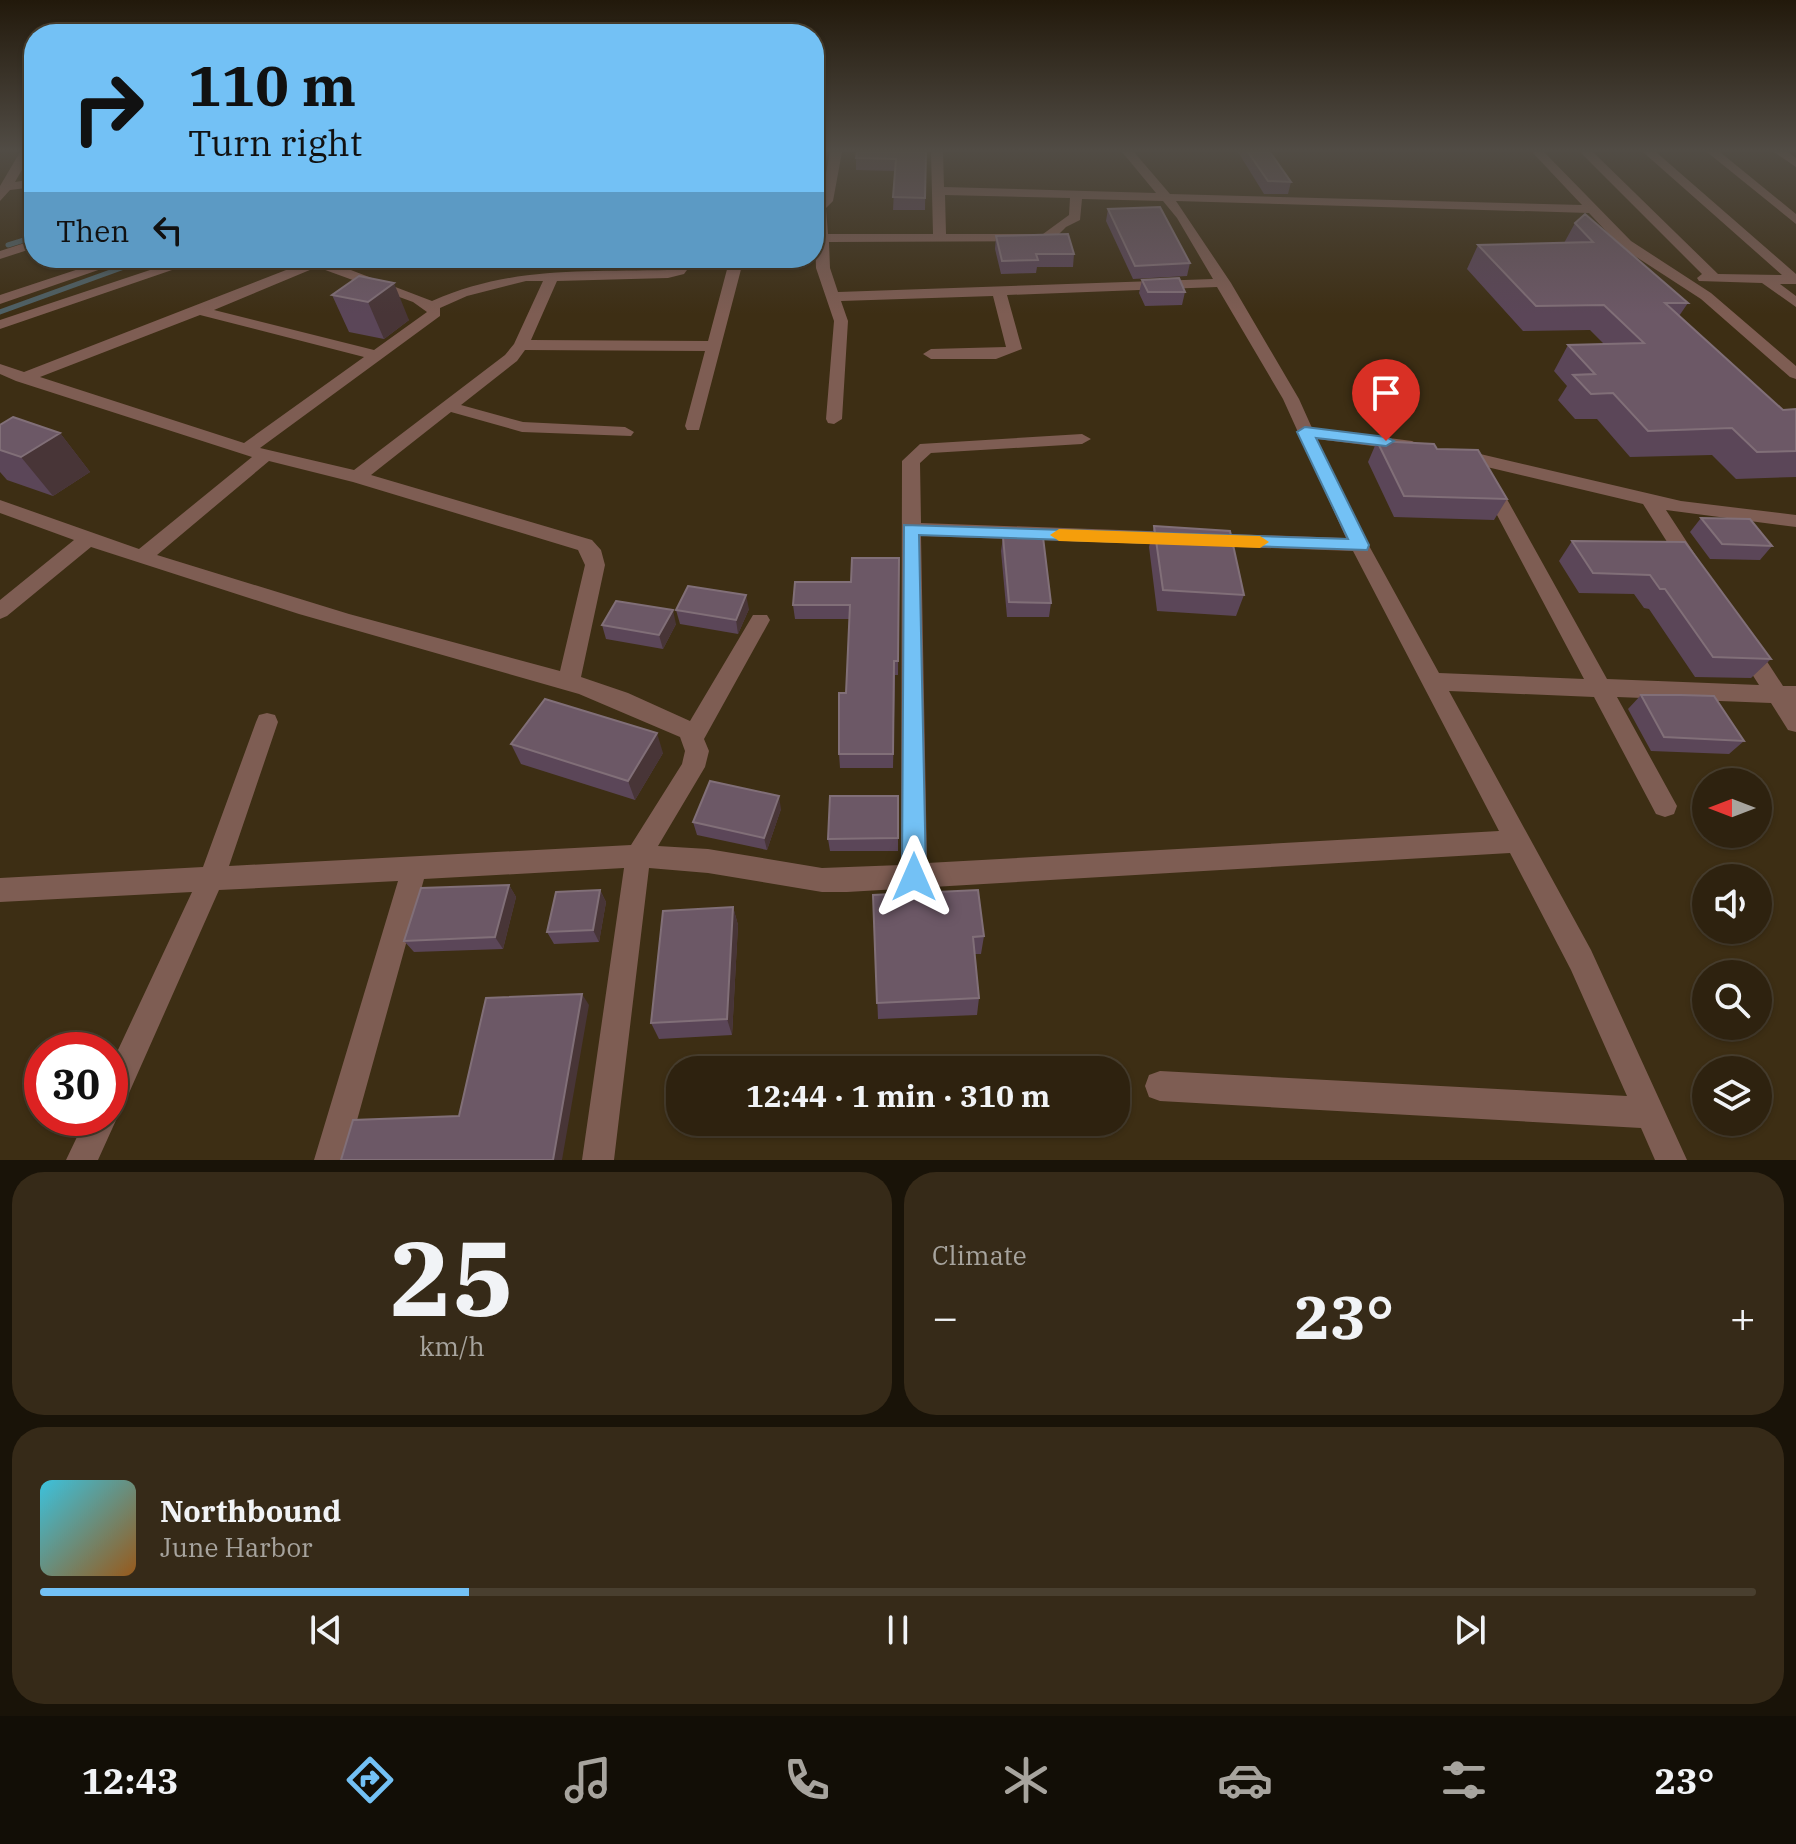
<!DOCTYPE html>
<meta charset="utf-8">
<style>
body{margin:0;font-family:"IBM Plex Serif",serif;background:#362a18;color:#f1f3f6;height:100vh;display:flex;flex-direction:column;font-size:30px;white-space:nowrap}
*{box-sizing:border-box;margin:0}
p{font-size:26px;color:#a7a49e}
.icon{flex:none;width:44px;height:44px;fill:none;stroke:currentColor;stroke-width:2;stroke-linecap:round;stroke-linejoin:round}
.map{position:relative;height:1160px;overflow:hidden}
.details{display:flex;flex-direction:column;gap:12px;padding:12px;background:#191308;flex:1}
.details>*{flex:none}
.banner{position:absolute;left:24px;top:24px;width:800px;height:244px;border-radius:32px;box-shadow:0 2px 6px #0004,0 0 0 2px #493f2f;background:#73c1f5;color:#111;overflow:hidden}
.needle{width:52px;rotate:270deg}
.fabs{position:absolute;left:1692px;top:768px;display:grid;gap:16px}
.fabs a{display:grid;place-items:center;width:80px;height:80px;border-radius:50%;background:#2e220f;box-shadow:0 2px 6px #0004,0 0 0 2px #493f2f;font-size:40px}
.speed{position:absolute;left:24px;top:1032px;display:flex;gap:16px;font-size:40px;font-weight:700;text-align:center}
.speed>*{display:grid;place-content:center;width:104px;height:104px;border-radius:50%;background:#2e220f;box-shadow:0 2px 6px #0004,0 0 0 2px #493f2f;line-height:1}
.speed .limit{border:12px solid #d22;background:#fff;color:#111}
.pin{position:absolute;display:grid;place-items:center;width:68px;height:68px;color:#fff;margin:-82px -34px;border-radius:50% 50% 50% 0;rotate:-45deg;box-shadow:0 0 8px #0007}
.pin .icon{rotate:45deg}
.me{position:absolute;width:88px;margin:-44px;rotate:0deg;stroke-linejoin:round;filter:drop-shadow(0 0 6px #0008)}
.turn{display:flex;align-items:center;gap:28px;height:168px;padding:0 32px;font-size:36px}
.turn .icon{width:104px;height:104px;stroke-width:2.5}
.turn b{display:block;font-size:56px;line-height:68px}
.then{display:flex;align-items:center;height:76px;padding:0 32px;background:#0003;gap:16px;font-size:30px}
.big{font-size:60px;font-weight:800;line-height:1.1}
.details .widget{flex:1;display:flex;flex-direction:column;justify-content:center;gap:12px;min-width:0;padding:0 28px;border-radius:32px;background:#362a18}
.details .dial{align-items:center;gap:0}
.dial b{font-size:104px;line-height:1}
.song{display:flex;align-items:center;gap:24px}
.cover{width:96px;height:96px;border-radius:12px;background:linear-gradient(135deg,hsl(190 70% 55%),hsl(30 70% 35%))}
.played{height:8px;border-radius:4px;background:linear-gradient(90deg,#73c1f5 25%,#493f2f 25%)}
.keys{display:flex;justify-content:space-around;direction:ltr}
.heat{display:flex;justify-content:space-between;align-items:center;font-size:44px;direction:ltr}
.details .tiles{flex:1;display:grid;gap:12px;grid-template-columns:1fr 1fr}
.widget:last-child{grid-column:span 2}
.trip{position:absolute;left:666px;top:1056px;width:464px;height:80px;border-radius:32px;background:#2e220f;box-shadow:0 2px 6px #0004,0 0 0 2px #493f2f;font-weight:800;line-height:80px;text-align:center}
.dock{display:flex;height:128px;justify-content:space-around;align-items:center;background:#120e06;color:#a7a49e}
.dock .icon{width:56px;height:56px}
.dock .current{color:#73c1f5}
.dock b{font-size:36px;color:#f1f3f6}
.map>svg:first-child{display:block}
</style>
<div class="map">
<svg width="1796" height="1160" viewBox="0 0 1796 1160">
<rect width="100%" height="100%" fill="#3d2e14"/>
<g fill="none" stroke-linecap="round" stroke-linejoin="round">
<path stroke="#4e6065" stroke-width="5" d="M8,245l26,-8
M0,312l149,-54"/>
<path fill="#7e5d53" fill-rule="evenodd" d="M20,152h12l-17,30 19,-3v8l-24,3 -10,11v-15z
M830,152h12l-9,49 -7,7 2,26h105l-2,-82h12l1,35 212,6 -34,-41h12l36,42 412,11 -50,-53h12l87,89 80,52 85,73v13l-6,-2 -89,-78 -80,-52 -32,-34 -413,-12 55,82 68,116 13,29 100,13 9,5 -9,5 -95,-12 34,74 88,160 145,6 -104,-196 9,-6 9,6 109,196 152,6 -25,-39 3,-6h16l30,46h13v46l-8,-2 -17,-27 -154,-6 60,109 -3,8 -9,3 -9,-3 -62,-117 -145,-6 142,259 96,210h-32l-14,-32 -481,-27 -11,-4 -4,-11 4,-11 11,-4 467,25 -56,-126 -61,-117 -663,39h-25l-114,-19 -59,-5 -35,292h-32l42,-292 -200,11 -78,281h-32l84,-279 -179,9 -98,221 -6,2 2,5 -19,42h-32l20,-42h24v-51l82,-175 -192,10v-24l203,-11 53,-145 3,-7 8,-2 8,2 3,7 -49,144 402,-21 51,-81 3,-13 -5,-14 -101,-43 -280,-80 -208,-67 -84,69 -7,3v-19l74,-60 -74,-27v-13l139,49 113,-92 -236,-76 -16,-7v-10l24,8 280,-109 -7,-5 25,1 110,42c80,-35 151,-29 236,-31l6,-2 8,-10h14l-12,16 -16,4 -111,3 -26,59 177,1 22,-83h14l-45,172h-12l-2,-4 20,-75 -180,-1 -8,11 -56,44 62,17 102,5 9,5 -3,4 -109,-4 -71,-20 -80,63 221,65 9,10 4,15 -24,112 47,16 62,28 63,-106h14l3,5 -66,119 5,12 -4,16 -47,79 50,3 114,19 79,-3 1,-404 18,-17 162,-10 9,5 -9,5 -151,9 -11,10 1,60 425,15 -63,-139 -66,-112 -210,8 15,54 -26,10h-65l-8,-5 8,-5 75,-2 -13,-51 -152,5 7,20 -6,98 -8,5 -6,-1 -2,-4 8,-98 -18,-53 -2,-63 7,-5zM945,195l125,3 -1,17 -26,19h-97zM1082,199l81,2 14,17 36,61 -375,13 -8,-24 -1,-26 223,-1 14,-14 14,-7zM317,267l96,35 14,10 -53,38 -160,-40zM526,281h17l-29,63 -9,11 -151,115 -94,-22 180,-132v-8l27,-12zM200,315l164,42 -120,86 -204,-66zM269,461l84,21 225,68 7,15 -25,106 -211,-57 -192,-59zM921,536l432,15 146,280 -572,32z
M1580,152h13l125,122 64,1 -139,-123h13l140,122v10h-16l16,12v11l-34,-24 -63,-2 -2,-3 5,-4z
M1707,152h13l76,62v10z
M1774,152h14l8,6v9z
M34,240v8l-34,11v-8z
M112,258h21l-133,46v-9z
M186,258h21l-207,71v-9z
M394,258h22l9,5 -7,4z
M1459,449l222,52 115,14v12l-130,-17 34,52 -10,7 -7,-2 -40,-63 -190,-45 -3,-4 3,-4z"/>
</g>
<path fill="#5b4658" d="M926,152l-1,58h-32l2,-39 -39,-1v-12z
M1238,152h32l21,30 -3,12h-24z
M1108,209l82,54 -3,13 -54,3 -27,-58z
M1575,223l113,80 -9,13 104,94 13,-1v68l-60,2 -24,-24 -82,2 -33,-38h-22l-17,-19 9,-14 -13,-15 14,-26 36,-1 -14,-14 -67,1 -56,-62 11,-24 86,-2z
M996,236l78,18 -1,13h-36l-1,6 -35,1 -6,-25z
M359,276l50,44 -25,19 -35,-7 -17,-37z
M1142,280l43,12 -3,13 -37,1 -6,-13z
M0,425l60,8 30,39 -37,24 -46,-16 -7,-8z
M1377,441l60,8 70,50 -13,21 -100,-3 -26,-55z
M1701,518l71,28 -12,14 -50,-1 -20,-27z
M1154,526l90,69 -8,21 -79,-5 -8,-64z
M1003,537l48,66 -2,14h-42l-6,-66z
M1572,541l113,1 86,117 -20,19 -56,-1 -46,-68 -5,-1 -10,-14 -55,-1 -20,-32z
M899,558l-1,117h-3l-2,93h-53l-1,-14 7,-61 3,-74h-54l-2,-14 58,-23z
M749,609l-11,25 -58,-10 -4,-14z
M676,624l-13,25 -57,-10 -4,-14z
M1641,695l103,46 -15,13 -78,-3 -23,-42z
M511,744l152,9 -28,47 -114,-36z
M898,796v55h-68l-2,-12z
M781,809l-14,41 -70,-15 -4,-13z
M509,885l7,12 -13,52 -89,3 -10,-11z
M600,890l6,12 -7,40 -45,2 -7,-12z
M873,895l111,41 -3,18h-7l5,44 -2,17 -99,4z
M733,907l5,18 -6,110 -73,4 -8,-16z"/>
<path fill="#483537" d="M394,283l15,37 -25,19 -16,-37z
M60,433l30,39 -37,24 -32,-39z
M746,595l3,14 -11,25 -2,-14z
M673,610l3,14 -13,25 -4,-14z
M657,733l6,20 -28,47 -7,-19z
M779,796l2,13 -14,41 -3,-12z
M509,885l7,12 -13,52 -8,-12z
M600,890l6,12 -7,40 -6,-12z
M733,907l5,18 -6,110 -5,-16z
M582,994l7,11 -27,155h-9z"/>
<path fill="#6c5866" stroke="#816f78" stroke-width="2" d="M857,152h69l-1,46 -32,-1 3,-38 -40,-1z
M1248,152h22l21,30 -23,-1z
M1160,207l30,56 -55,3 -27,-57z
M1585,214l103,89h-23l118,107 13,-1v42l-39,1 -25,-24 -84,3 -35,-38 -22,1 -18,-19 22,-1 -27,-29 76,-2 -40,-38 -68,1 -58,-61 115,-3 -18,-19z
M1068,234l6,20h-38l2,6 -36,1 -6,-25z
M359,276l35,7 -26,19 -36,-7z
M1179,278l6,14h-37l-6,-12z
M13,417l47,16 -39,24 -21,-7v-25z
M1377,441l57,3 3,5 41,1 29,49 -103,-3z
M1701,518l49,1 22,27 -50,-2z
M1154,526l76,5 14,64 -81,-5z
M1003,537h40l8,66 -42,-1z
M1572,541l113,1 86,117 -58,-2 -48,-68h-5l-10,-14 -57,-2z
M852,558h47l-1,103h-4l-1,93h-54v-61h7l4,-88h-57l2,-23h56z
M688,586l58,9 -10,25 -60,-10z
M616,601l57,9 -14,25 -57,-10z
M1641,695h40l33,1 30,45 -80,-4z
M545,699l112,34 -29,48 -117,-37z
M710,781l69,15 -15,42 -71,-16z
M830,796h68v42l-70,1z
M509,885l-14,52 -91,4 17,-53z
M600,890l-7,40 -46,2 9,-40z
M978,890l6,46 -11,1 6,61 -102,5 -4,-108z
M733,907l-6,112 -76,4 12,-112z
M582,994l-29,166h-212l12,-40 106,-4 27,-118z"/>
<linearGradient id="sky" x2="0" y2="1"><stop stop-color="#22190b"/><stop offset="0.48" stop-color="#514c45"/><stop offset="1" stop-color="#514c45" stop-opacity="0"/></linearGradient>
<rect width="1796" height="314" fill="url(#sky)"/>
<path fill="#73c1f5" stroke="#4b7d9f" stroke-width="2" d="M1305,427l81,10 8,4 -8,5 -70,-8 53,107 -2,5 -448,-15 7,342 -4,8 -8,3 -9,-3 -3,-8 2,-352 444,14 -51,-107z"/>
<path fill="#f59e0b" d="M1059,529l201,7 9,6 -9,6 -201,-7 -9,-6z"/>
</svg>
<div class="fabs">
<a><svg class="needle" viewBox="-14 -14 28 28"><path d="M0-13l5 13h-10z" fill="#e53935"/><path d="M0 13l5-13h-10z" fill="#a7a49e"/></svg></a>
<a><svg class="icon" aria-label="sound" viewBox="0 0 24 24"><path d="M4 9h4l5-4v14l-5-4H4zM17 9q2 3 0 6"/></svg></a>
<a><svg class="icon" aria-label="search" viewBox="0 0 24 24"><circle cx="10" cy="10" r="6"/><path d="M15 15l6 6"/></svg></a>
<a><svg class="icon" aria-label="layers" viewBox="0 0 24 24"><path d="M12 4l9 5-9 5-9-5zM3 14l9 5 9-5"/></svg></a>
</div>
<div class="speed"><div class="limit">30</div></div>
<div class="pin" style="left:1386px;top:441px;background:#d93025"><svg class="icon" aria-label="arrive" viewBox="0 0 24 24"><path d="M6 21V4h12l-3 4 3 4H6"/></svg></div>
<svg class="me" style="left:914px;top:877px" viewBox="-20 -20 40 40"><path d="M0-17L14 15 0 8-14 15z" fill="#73c1f5" stroke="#fff" stroke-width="4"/></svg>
<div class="trip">12:44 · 1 min · 310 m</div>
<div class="banner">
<div class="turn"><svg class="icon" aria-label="right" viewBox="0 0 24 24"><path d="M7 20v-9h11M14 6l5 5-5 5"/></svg><div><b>110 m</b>Turn right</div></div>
<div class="then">Then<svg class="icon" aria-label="left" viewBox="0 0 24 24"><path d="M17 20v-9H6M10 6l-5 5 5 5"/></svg></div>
</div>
</div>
<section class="details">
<div class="tiles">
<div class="widget dial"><b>25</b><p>km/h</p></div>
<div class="widget"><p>Climate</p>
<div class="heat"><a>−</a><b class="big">23°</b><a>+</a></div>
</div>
<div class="widget">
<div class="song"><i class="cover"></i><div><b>Northbound</b><p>June Harbor</p></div></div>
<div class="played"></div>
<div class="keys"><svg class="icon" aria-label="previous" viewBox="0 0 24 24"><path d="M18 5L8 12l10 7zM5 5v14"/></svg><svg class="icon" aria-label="pause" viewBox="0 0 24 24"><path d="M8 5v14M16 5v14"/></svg><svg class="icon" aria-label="next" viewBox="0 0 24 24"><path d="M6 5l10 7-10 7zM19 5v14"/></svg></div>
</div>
</div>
</section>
<nav class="dock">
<b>12:43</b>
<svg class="icon current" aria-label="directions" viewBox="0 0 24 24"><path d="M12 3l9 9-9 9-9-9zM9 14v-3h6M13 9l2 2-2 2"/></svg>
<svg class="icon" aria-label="music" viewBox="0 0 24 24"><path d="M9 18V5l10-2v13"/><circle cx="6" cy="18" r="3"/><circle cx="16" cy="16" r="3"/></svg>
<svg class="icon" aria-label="phone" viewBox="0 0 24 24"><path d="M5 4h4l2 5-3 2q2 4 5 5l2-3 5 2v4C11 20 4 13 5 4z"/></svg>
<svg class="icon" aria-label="climate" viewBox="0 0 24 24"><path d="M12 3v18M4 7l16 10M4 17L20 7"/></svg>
<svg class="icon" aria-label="car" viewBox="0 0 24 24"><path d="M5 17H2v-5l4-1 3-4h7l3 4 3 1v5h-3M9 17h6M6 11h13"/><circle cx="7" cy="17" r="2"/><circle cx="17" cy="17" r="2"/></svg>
<svg class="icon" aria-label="filters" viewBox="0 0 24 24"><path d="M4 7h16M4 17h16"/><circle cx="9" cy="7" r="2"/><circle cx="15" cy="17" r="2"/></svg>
<b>23°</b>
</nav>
